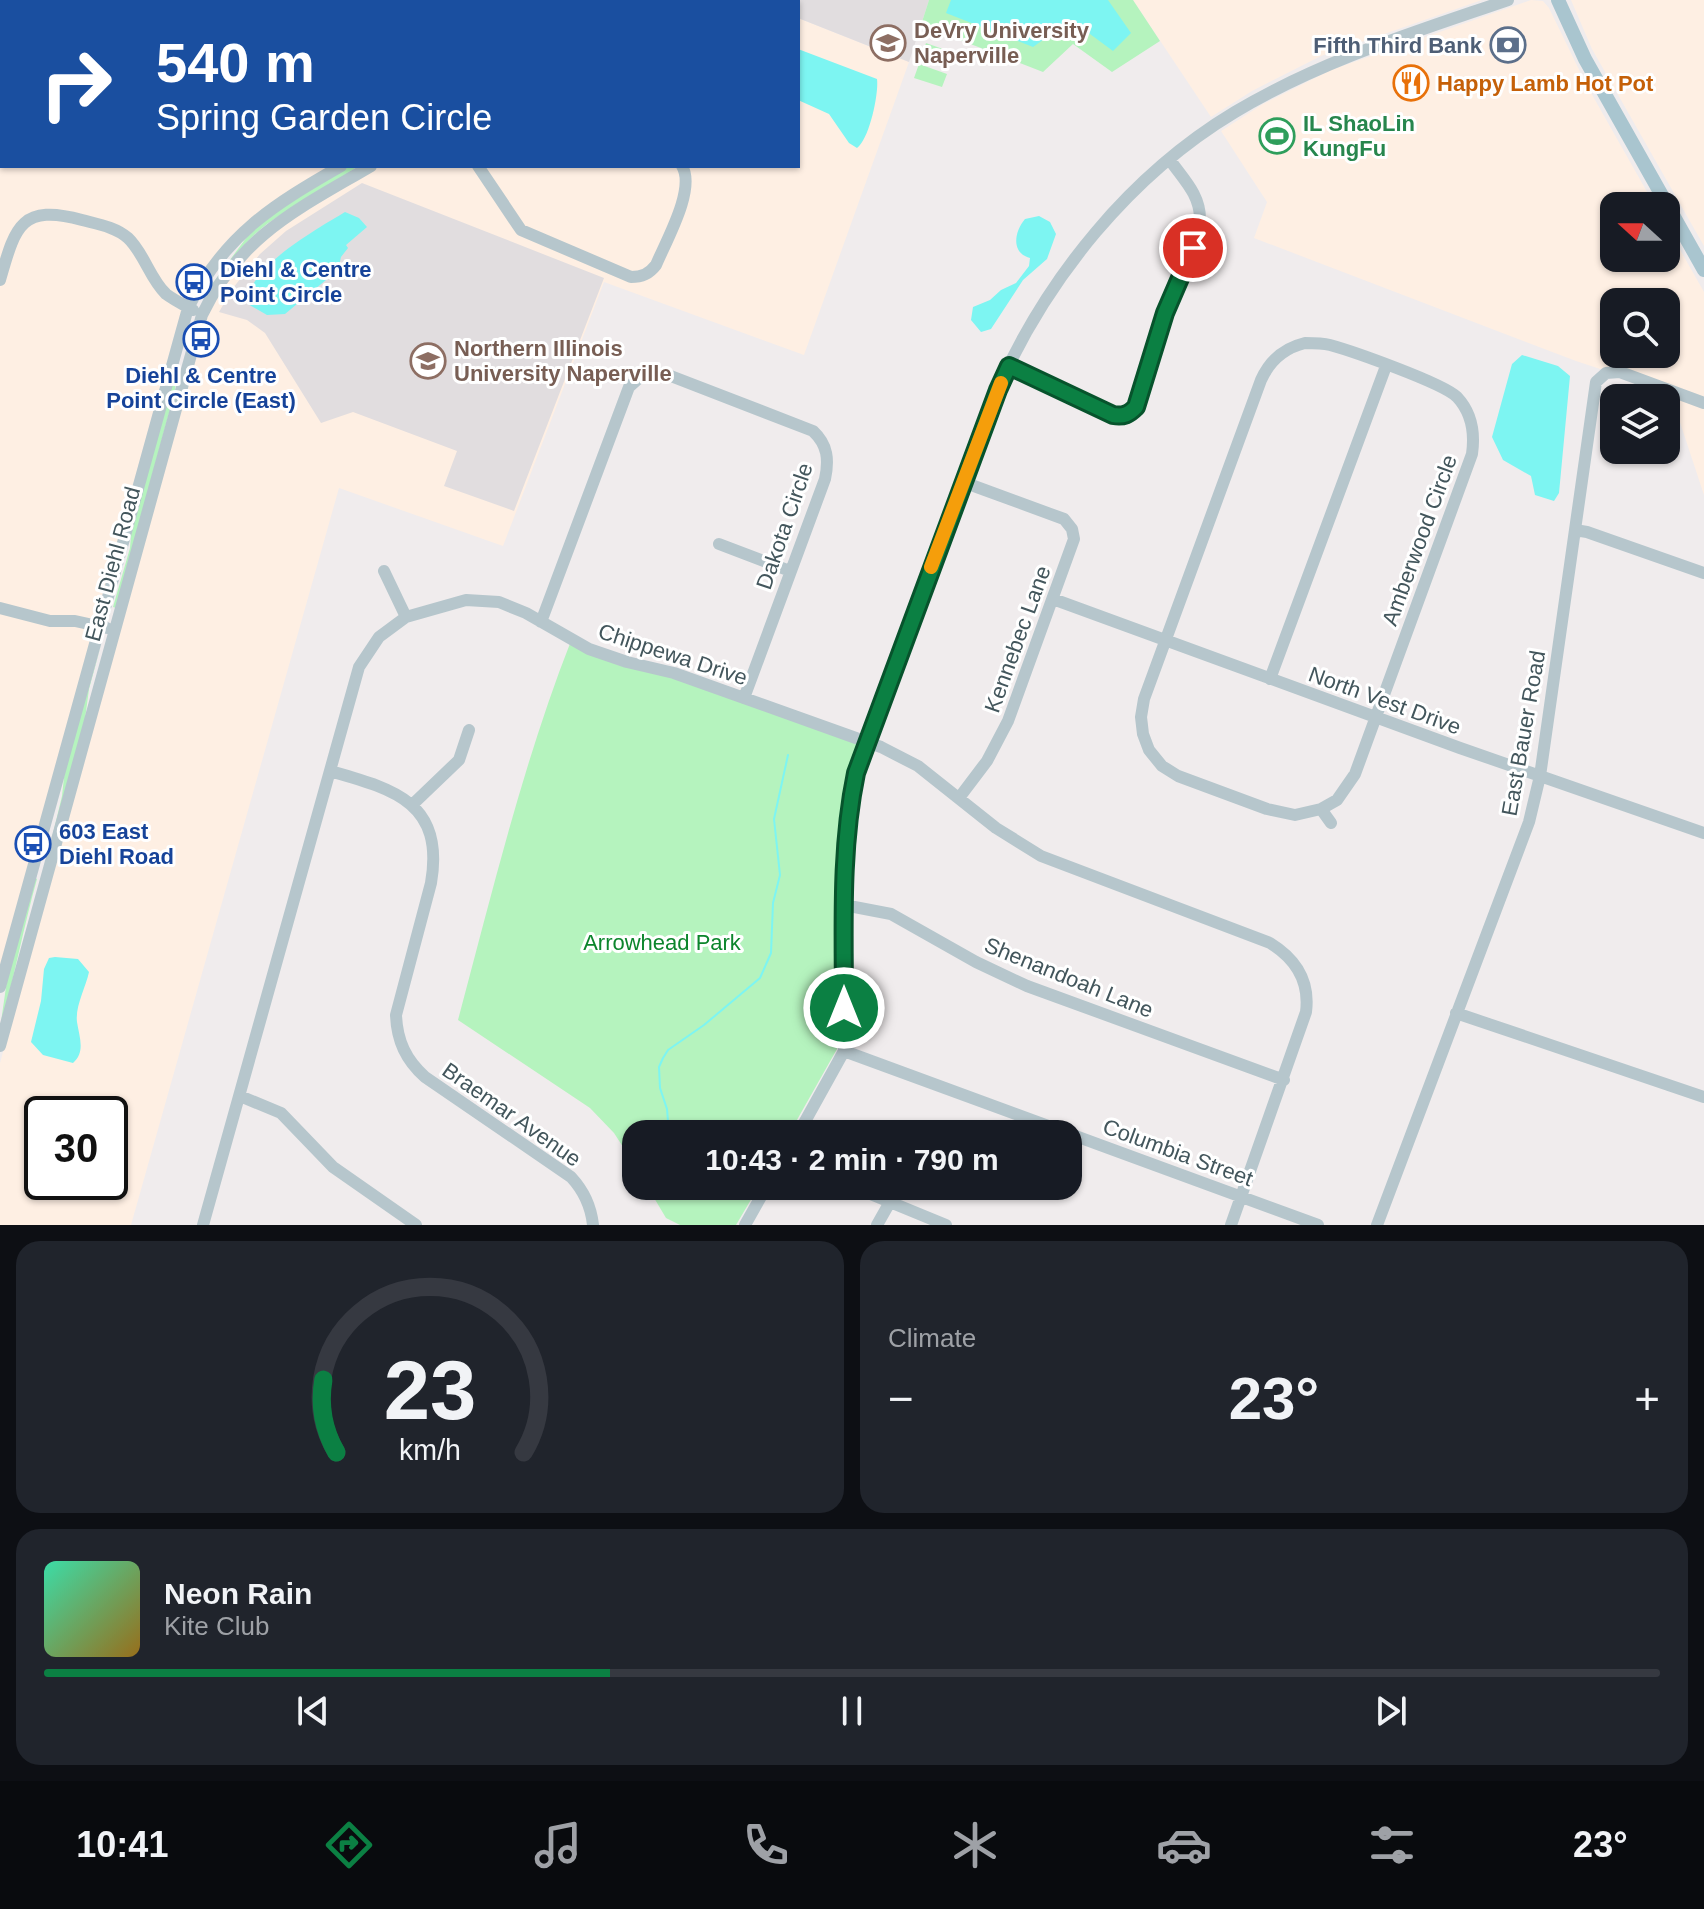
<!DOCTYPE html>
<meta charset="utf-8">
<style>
body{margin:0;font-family:Arial,sans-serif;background:#20242c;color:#f1f3f6;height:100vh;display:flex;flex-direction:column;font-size:30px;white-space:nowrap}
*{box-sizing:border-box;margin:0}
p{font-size:26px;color:#9ea1a6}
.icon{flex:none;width:44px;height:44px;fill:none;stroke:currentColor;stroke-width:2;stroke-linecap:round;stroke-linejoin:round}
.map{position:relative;height:1225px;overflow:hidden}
.drawer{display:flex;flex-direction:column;gap:16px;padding:16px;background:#0d0f14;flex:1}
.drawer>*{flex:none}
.top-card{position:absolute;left:0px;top:0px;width:800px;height:168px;box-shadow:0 2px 6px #0004;background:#1a4fa0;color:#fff;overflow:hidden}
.needle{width:52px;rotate:291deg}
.tools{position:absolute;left:1600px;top:192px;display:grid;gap:16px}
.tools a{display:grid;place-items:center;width:80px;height:80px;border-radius:16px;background:#171b24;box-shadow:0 2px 6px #0004;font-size:40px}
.speed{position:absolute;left:24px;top:1096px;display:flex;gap:16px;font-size:40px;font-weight:700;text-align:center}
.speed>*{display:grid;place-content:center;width:104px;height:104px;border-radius:50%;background:#171b24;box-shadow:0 2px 6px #0004;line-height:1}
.speed .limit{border:4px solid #111;border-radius:12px;background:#fff;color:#111}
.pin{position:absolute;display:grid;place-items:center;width:68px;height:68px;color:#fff;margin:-34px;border:4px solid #fff;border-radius:50%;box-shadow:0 2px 8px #0007}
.me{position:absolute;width:88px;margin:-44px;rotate:0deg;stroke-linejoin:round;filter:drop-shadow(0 0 6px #0008)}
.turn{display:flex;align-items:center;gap:28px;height:168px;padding:0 24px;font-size:36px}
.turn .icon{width:104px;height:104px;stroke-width:2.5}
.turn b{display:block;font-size:56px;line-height:68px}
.big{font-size:60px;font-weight:700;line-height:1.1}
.drawer .tile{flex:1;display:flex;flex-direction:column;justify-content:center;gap:12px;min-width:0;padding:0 28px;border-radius:24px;background:#20242c}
.drawer .dial{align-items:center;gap:0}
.dial svg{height:208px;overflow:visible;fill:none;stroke:#363941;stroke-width:7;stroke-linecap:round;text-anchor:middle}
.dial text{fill:#f1f3f6;stroke:none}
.song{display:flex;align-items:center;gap:24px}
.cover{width:96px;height:96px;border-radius:12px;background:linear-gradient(135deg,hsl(160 70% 55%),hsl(40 70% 35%))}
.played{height:8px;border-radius:4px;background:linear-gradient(90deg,#0b8043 35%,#363941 35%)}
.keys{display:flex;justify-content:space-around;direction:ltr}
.heat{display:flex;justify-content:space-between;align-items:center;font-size:44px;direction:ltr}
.drawer .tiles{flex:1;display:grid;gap:16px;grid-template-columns:1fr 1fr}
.tile:last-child{grid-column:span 2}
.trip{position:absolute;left:622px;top:1120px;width:460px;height:80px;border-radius:24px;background:#171b24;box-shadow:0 2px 6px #0004;font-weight:700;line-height:80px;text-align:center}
.menu{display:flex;height:128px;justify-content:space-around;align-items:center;background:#090b0e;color:#9ea1a6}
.menu .icon{width:56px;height:56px}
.menu .current{color:#0b8043}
.menu b{font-size:36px;color:#f1f3f6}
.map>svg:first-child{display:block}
</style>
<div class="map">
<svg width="1704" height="1225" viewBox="0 0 1704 1225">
<rect width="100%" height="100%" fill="#f0eced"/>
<path fill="#feefe3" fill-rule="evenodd" d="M121,0h490l-491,2z
M1133,0h349l-161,56 -69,35 -41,26z
M1531,0l12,1 6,7 37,76 69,122h-41v52h52v-33l38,67v203l-34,-103 -94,-31 -322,-123 13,-36 -46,-71 42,-27 68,-34zM1614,302h52v52h-52z
M1571,0h133v246l-112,-197z
M798,18l111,44 -105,293 -200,-73 -101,264 -164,-58 -208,737h-131v-162l200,-727 6,-17 23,-43 49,-48 102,-62h418zM42,1114h68v68h-68z
M0,51l2,115h330l-63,38 -43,37 -30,42 -20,46 -176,641z"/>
<path fill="#e1dddf" d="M752,0h177l-20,62 -111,-44v-16z
M362,183l242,95 -90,233 -70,-25 13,-35 -104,-39 -32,11 -56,-90 -18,-13 -28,-8 14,-24 27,-34 26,-23z"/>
<path fill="#b5f3be" d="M929,0h204l27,41 -48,31 -39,-28 -30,28 -122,-47z
M926,43l28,10 -4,13 -28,-10z
M919,64l28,10 -5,13 -28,-9z
M349,166h9c-29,22 -62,37 -91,58 -26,20 -43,45 -61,73l-2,-2 51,-69 41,-29z
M178,362l-3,29 -59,217 -3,-1 17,-59 2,-25z
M571,641l88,28 200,72 -13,44 -7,44 -2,220 -48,85h-153v33l-22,-34 -24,-25 -132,-88c34,-127 65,-257 113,-379z
M101,645l-12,44 -4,30 -34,123 11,-46 3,-28z
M35,878l2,1c-14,50 -23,100 -37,150l8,-56z
M647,1186h112l-23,39h-56l-14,-7z"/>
<path fill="#7df5f2" d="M951,0h157l23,33 -18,18 -42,-31 -38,27 -87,-34z
M798,49l79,30c2,15 -8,61 -20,69l-8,-5 -20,-29 -31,-14z
M345,212l14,6 8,9 -21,18 2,3 -7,9 -3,13 -53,44 -18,1 -19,-11c-3,-36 71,-76 97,-92z
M1039,216l11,6 6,12 -9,25 -24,21 -32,49 -10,3 -10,-12 2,-13 17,-7 11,-10 15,-7 13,-17 1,-8c-19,-5 -16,-26 -5,-39z
M1522,355l36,11 12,10 -11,117 -5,8 -19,-6 -4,-19 -28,-16 -11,-23 20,-73z
M55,957l23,2 11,13c-3,15 -14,34 -12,50 2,14 9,30 -4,41l-30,-8 -12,-13 10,-41 3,-32 5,-11z"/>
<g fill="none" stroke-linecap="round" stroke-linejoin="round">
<path stroke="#7df5f2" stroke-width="2" d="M669,1134l-2,-25 -7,-21 -1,-21 4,-9 5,-8 36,-25 56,-47 11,-25 2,-50 7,-28 -6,-56 14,-64"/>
<path stroke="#b6c6cc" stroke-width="12" d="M317,0l5,2
M617,2l3,-2
M648,2l4,-2
M478,166l43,64 110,47c11,0 18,-3 25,-12 10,-24 40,-76 26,-99
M0,280c15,-52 20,-77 82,-60 15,4 34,7 46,18 16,15 22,41 38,56 8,6 18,11 27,16
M1305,343c9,0 17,0 25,2 22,6 113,38 127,52 15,16 18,36 15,57l-117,320 -18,26 -16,9 -26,6 -28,-6 -89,-33 -16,-10 -13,-16 -6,-16 -2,-17 3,-18 117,-319c9,-20 23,-32 44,-37z
M1009,366l104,49 11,1c19,-9 27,-62 34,-83 10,-35 43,-78 42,-114 0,-25 -17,-40 -30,-59
M1575,530l12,2 117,41
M719,544l71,27
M384,571l22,46
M1053,599l407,149 244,85
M0,608l50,13h25l32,7
M541,622l88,-235 10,-9 24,-5 150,58c15,14 16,29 12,48l-81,219
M1270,679l116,-313
M330,771c63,18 115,31 101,112l-35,132c1,26 10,45 29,62l146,100c13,14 20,29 22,48
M959,798l28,-37 21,-40 66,-182 -2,-10 -8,-10 -101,-37
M412,805l47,-45 10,-30
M1321,809l10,14
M844,905l47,9 85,48 51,24 257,94
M0,987l188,-679c36,-73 85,-103 153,-142
M1456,1013l248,84
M0,1046l202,-731c38,-80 98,-107 169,-149
M844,1051l474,174
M240,1096l41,17 52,54 83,58
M798,1134l46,-83 1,-204 2,-28 9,-46c23,-72 52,-144 79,-215 21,-57 39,-115 63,-170 50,-111 132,-213 237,-276 85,-51 180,-80 273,-112
M851,1186l95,39
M203,1225l156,-558 20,-30 27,-20 60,-17 33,2 27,11 63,36 38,13 47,11 207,74 37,19 78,62 45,28 229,87c26,16 40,38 36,69l-75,213
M745,1225l22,-39
M877,1225l13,-23
M1377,1225l152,-403 11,-46 56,-394 10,-9 14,-1 84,31"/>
<path stroke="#a9c5cf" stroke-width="14" d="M1558,0l27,59 119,211"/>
</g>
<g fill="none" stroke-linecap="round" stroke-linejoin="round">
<defs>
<path id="route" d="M844,1008c0,-78 -4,-158 12,-235l142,-383 11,-24 104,49c11,2 16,-1 23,-8l29,-94 28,-65"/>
</defs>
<use href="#route" stroke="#07532c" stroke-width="20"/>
<use href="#route" stroke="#0b8043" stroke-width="14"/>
<path stroke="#f59e0b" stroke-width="14" d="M931,567l70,-184"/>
</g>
<defs>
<symbol id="university-ring" viewBox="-11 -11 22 22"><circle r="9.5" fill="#fff" stroke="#8d6e63" stroke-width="1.5"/><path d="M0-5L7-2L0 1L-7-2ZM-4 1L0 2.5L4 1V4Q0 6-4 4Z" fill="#8d6e63"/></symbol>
<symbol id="bank-ring" viewBox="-11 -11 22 22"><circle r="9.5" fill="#fff" stroke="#5c6f8a" stroke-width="1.5"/><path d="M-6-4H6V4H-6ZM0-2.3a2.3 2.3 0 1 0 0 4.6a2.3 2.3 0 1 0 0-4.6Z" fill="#5c6f8a"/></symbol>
<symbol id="restaurant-ring" viewBox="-11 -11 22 22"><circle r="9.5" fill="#fff" stroke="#e8710a" stroke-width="1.5"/><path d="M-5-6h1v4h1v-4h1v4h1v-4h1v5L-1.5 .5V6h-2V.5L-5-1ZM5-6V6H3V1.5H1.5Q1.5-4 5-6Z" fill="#e8710a"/></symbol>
<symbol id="stadium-ring" viewBox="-11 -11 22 22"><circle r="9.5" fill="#fff" stroke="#2e9e5b" stroke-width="1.5"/><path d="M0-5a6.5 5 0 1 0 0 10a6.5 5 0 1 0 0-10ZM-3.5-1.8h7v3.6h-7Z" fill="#2e9e5b"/></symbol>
<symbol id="bus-ring" viewBox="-11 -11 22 22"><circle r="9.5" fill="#fff" stroke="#1a4fb4" stroke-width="1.5"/><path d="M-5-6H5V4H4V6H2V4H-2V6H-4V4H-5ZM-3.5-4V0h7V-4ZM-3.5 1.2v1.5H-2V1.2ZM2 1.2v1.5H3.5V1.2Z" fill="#1a4fb4"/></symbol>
</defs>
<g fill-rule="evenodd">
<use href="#university-ring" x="868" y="23" width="40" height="40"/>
<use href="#bank-ring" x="1488" y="25" width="40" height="40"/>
<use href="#restaurant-ring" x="1391" y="63" width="40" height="40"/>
<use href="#stadium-ring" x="1257" y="116" width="40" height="40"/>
<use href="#bus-ring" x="174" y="262" width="40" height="40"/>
<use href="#bus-ring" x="181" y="319" width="40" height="40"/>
<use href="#university-ring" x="408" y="341" width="40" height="40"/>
<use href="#bus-ring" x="13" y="824" width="40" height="40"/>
</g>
<g text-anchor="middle" stroke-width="6" stroke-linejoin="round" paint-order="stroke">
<g font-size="22" font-weight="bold" fill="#785e54" stroke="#fff" text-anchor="start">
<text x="914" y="38">DeVry University<tspan x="914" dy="25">Naperville</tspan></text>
<text x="454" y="356">Northern Illinois<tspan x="454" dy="25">University Naperville</tspan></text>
</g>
<g font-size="22" font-weight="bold" fill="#4e5e75" stroke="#fff" text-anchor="end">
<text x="1482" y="53">Fifth Third Bank</text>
</g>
<g font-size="22" font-weight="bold" fill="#c56008" stroke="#fff" text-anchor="start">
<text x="1437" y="91">Happy Lamb Hot Pot</text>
</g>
<g font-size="22" font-weight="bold" fill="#27864d" stroke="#fff" text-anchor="start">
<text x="1303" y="131">IL ShaoLin<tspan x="1303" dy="25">KungFu</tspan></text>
</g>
<g font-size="22" font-weight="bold" fill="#164399" stroke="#fff" text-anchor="start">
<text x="220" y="277">Diehl &amp; Centre<tspan x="220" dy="25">Point Circle</tspan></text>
<text x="201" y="383" text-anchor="middle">Diehl &amp; Centre<tspan x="201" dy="25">Point Circle (East)</tspan></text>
<text x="59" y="839">603 East<tspan x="59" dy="25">Diehl Road</tspan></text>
</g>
<g font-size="22" fill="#43565c" stroke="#fff">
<text transform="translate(784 526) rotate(-71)" y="8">Dakota Circle</text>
<text transform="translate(1419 540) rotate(-70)" y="8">Amberwood Circle</text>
<text transform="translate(112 564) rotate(-75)" y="8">East Diehl Road</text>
<text transform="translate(1017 639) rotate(-70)" y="8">Kennebec Lane</text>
<text transform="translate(673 654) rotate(18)" y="8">Chippewa Drive</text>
<text transform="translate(1385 700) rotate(20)" y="8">North Vest Drive</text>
<text transform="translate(1523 733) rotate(-80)" y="8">East Bauer Road</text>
<text transform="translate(1069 977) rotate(22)" y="8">Shenandoah Lane</text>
<text transform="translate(512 1114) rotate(35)" y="8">Braemar Avenue</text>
<text transform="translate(1178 1152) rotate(20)" y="8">Columbia Street</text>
</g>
<g font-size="22" fill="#0c852c" stroke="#fff">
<text x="662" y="950">Arrowhead Park</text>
</g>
</g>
</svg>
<div class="tools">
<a><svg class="needle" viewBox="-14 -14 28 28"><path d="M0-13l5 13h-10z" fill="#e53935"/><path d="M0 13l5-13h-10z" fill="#9ea1a6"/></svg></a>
<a><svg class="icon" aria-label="search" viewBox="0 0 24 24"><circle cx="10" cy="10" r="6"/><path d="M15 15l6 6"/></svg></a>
<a><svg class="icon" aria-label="layers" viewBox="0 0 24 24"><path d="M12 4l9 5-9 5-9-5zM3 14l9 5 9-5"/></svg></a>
</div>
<div class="speed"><div class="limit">30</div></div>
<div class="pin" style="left:1193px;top:248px;background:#d93025"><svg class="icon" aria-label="arrive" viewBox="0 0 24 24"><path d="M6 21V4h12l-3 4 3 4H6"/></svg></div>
<svg class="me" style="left:844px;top:1008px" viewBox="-20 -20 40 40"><circle r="17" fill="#0b8043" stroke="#fff" stroke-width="3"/><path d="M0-11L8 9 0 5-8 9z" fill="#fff"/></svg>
<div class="trip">10:43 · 2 min · 790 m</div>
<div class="top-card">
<div class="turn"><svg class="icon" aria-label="right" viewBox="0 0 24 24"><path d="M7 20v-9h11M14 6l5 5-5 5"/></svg><div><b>540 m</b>Spring Garden Circle</div></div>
</div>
</div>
<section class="drawer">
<div class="tiles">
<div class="tile dial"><svg viewBox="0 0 100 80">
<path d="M14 69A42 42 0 1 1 86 69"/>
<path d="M14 69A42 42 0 0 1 9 41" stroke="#0b8043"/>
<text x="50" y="56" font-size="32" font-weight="700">23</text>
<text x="50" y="72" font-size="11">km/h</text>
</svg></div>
<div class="tile"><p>Climate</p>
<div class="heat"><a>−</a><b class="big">23°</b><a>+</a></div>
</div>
<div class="tile">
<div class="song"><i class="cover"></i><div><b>Neon Rain</b><p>Kite Club</p></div></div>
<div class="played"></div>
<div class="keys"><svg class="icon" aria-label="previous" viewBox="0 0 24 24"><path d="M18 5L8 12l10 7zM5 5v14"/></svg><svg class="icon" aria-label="pause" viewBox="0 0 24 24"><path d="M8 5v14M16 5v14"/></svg><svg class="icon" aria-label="next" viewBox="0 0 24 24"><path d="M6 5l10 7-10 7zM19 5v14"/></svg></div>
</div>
</div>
</section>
<nav class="menu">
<b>10:41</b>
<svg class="icon current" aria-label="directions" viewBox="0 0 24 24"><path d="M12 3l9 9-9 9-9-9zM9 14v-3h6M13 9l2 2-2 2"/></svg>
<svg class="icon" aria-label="music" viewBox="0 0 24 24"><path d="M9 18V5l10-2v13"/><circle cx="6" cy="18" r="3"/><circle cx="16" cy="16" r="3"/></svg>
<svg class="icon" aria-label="phone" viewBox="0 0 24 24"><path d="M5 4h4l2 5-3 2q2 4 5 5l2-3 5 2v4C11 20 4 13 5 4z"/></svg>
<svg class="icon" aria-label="climate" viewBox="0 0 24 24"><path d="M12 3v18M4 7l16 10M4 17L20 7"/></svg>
<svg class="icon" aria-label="car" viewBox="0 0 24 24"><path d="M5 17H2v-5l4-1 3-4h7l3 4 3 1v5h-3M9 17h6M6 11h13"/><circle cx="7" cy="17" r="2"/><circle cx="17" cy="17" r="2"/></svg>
<svg class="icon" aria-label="filters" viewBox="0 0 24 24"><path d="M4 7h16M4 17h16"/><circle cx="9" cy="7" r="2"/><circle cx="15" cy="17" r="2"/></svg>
<b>23°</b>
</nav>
